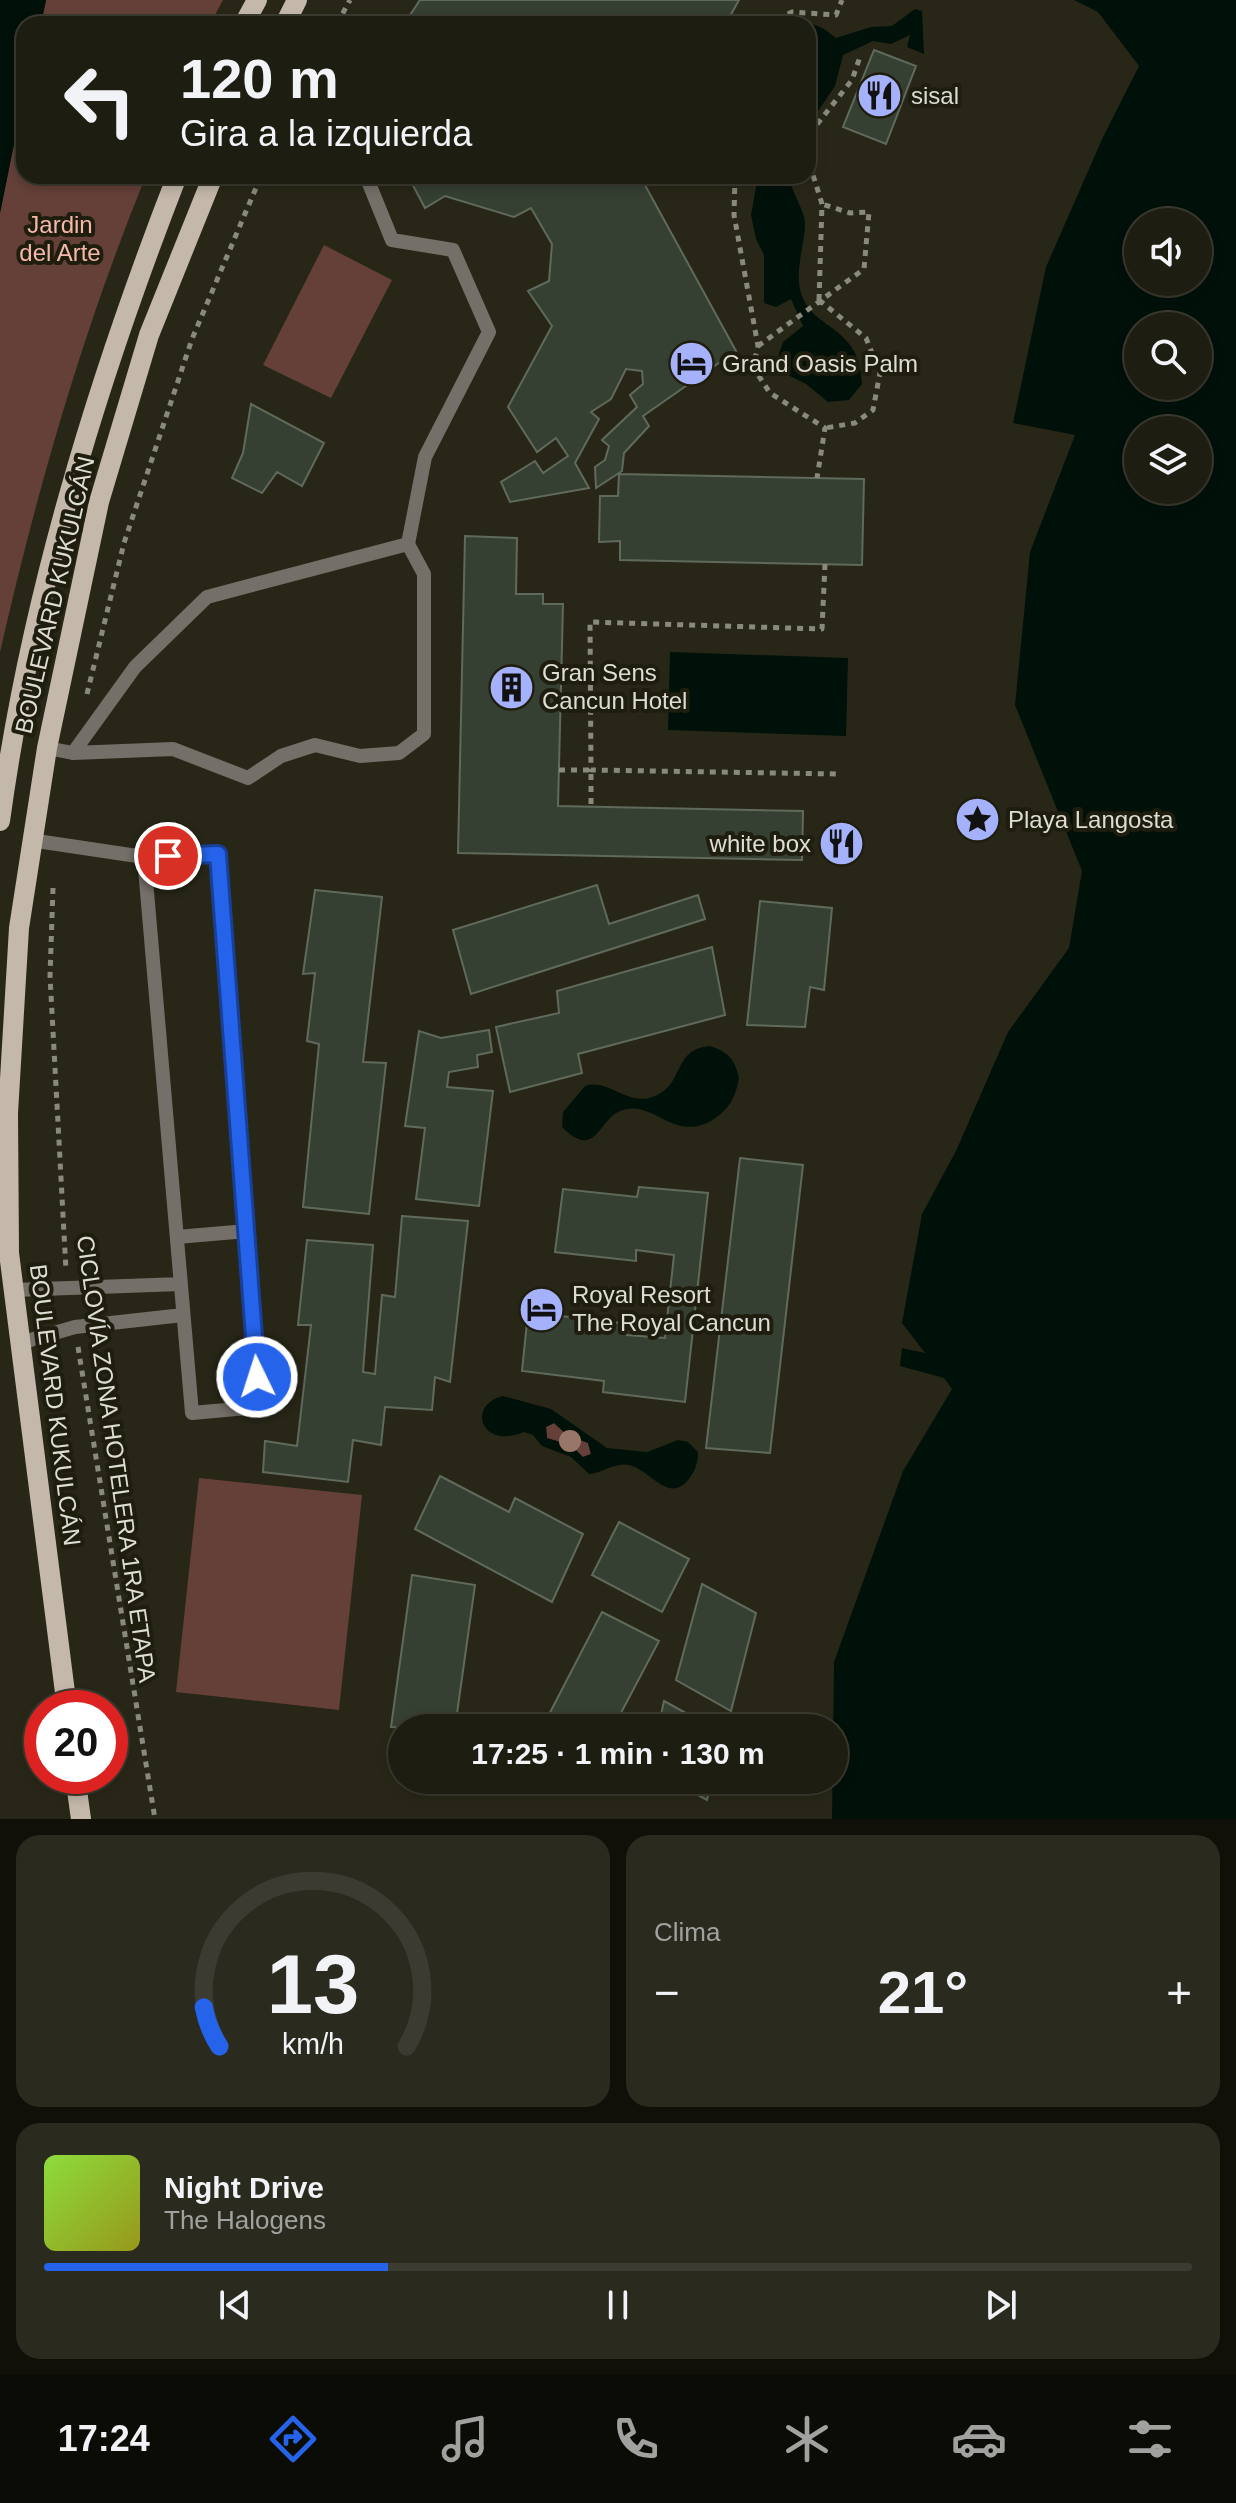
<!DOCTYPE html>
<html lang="es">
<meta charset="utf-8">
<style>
body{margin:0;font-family:Helvetica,sans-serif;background:#2b2a1f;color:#f1f3f6;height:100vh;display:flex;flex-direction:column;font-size:30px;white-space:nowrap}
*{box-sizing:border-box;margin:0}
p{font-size:26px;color:#a1a29f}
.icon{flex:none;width:44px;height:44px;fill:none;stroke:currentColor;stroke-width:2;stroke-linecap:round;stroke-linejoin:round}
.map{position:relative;height:1819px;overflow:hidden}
.details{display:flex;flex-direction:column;gap:16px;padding:16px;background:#101009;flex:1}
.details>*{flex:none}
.banner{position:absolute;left:16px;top:16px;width:800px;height:168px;border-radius:24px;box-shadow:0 4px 12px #0003,0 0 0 2px #3c3b31;background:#1e1d11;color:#f1f3f6;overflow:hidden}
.tools{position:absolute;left:1124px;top:208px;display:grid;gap:16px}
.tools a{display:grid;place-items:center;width:88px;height:88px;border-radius:50%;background:#1e1d11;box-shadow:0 4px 12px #0003,0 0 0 2px #3c3b31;font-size:40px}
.speed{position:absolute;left:24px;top:1690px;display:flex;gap:16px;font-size:40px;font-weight:700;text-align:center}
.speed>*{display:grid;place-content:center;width:104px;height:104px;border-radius:50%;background:#1e1d11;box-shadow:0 4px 12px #0003,0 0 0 2px #3c3b31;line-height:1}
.speed .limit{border:12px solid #d22;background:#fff;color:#111}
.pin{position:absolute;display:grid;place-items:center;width:68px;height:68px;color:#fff;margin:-34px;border:4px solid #fff;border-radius:50%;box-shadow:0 2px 8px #0007}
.me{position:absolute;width:88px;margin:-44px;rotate:356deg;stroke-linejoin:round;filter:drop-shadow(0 0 6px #0008)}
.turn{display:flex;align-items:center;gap:28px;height:168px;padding:0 32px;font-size:36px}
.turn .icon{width:104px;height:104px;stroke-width:2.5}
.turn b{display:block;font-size:56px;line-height:68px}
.big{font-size:60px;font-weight:600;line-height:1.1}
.details .card{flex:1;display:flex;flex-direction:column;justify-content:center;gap:12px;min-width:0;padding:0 28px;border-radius:24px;background:#2b2a1f}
.details .dial{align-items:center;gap:0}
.dial svg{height:208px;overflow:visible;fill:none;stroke:#3c3b31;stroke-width:7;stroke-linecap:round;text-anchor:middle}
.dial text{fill:#f1f3f6;stroke:none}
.song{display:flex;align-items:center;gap:24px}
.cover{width:96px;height:96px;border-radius:12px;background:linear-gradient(135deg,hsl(90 70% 55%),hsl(60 70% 35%))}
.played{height:8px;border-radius:4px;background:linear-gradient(90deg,#2563eb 30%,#3c3b31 30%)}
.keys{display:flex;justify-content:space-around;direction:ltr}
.heat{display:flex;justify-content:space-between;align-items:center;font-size:44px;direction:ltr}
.details .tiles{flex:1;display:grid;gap:16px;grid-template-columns:1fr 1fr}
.card:last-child{grid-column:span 2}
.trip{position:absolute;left:388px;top:1714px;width:460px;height:80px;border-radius:40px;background:#1e1d11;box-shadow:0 4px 12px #0003,0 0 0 2px #3c3b31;font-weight:600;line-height:80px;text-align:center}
.dock{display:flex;height:128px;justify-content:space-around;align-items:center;background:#0c0c07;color:#a1a29f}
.dock .icon{width:56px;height:56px}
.dock .on{color:#2563eb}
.dock b{font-size:36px;color:#f1f3f6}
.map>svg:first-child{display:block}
</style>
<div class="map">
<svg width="1236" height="1819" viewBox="0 0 1236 1819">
<rect width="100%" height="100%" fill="#282717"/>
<path fill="#644038" d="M46,0h177l-13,24h-169z
M24,95v81h122c-63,153 -109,314 -146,476v-439z
M324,245l68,35 -61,118 -68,-33z
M554,1423l13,12 21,8 3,11 -8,3 -36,-19 -1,-11z
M199,1478l163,17 -23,215 -163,-18z"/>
<path fill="#00110a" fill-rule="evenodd" d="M0,0h46l-5,24h-17v71l-24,118z
M1074,0h162v1819h-404l2,-157 69,-191 49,-82 -8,-11 -44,-12 2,-18 23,5 -23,-30 20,-109 34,-63 52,-119 61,-84 13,-77 -67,-166 15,-153 45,-117 -62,-12 33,-156 57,-130 36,-71 -41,-54zM1198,222v60h-60v-60zM1198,326v60h-60v-60zM1198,430v60h-60v-60z
M915,9l7,2 2,43 -17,-7 3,-12 -19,9 -18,-3 -30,14 -8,31 -27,40v-102h-7c15,-2 24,5 35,14l35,-11 21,-1z
M758,176h31c2,15 11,26 15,41 5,18 -12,53 -2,79 13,35 58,29 60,88l-13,16 -21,2 -22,-18 -20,-10 -9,-15 6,-17 20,-16 -12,-27 -15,8 -12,-4v-48l-8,-16 -5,-24z
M670,652l178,6 -2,78 -178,-6z
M710,1046c18,6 25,13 29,32 -3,17 -9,31 -25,41 -40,26 -61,-22 -94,-8 -22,9 -24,50 -58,16l1,-15 22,-26c23,-8 42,20 67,11 34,-11 19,-48 58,-51z
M503,1396l48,13 56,39 40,4 31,-12 10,2 10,10c0,9 -2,17 -7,24 -20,30 -38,-3 -59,-10 -15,-6 -29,7 -43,8l-18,-17 -29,-11 -9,-11 -9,-3c-43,18 -58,-27 -21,-36zM554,1423l13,12 21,8 3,11 -8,3 -12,-12 -24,-7 -1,-11z"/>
<path fill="#353f32" stroke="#606a5c" stroke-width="2" d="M420,0h319l-10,18 8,6h-333z
M874,50l42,16 -30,78 -43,-17z
M408,176h232l96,175 -93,65 6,10 -25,27 -2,18 -26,17 -1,-21 10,-7 4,-14 -7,-6 35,-33 -7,-12 13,-11 -1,-13 -16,-2 -15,30 -20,13 8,7 -24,44 14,25 -79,14 -9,-20 34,-21 8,12 25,-17 -12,-18 -19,14 -29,-45 44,-81 -24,-35 21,-10 3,-37 -21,-36 -17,9 -69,-21 -20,12z
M251,404l73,39 -22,43 -25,-14 -15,21 -30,-15 11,-25z
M619,474l245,5 -2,86 -242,-5v-19l-21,1 1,-46h18z
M465,536l52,2 -1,56h27v10h20l-5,202 245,5 -1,49 -344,-7z
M597,885l12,39 89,-29 7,24 -234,75 -18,-64z
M315,890l67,7 -19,165 23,1 -17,151 -66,-7 16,-163 -12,-3 8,-68 -12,1z
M760,901l72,7 -8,82 -14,-3 -5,40 -58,-2z
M712,947l13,68 -147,39 4,19 -72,19 -14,-65 63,-14 -2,-22z
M489,1030l3,22 -15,3 1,12 -29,5 -2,15 46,4 -14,115 -63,-7 9,-71 -20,-2 14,-95 22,7z
M740,1158l63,7 -33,288 -64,-5z
M639,1187l69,6 -23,209 -82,-10 1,-11 -82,-10 6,-59 100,12 -1,11 38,3 9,-83 -38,-5v11l-81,-9 8,-63 74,8z
M402,1216l66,5 -18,161 -15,-5 -3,33 -47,-3 -4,38 -28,-5 -5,42 -85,-10 2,-31 32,5 14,-121h-13l9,-85 66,5 -10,127 12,2 7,-79 13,2z
M440,1476l69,36 6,-14 68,36 -31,68 -137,-73z
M619,1522l70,37 -27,53 -70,-37z
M412,1575l63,10 -20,143 -64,-1z
M702,1584l54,29 -25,98 -55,-31z
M602,1612l57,29 -46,87h-71z
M664,1701l49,27h-55z
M670,1780h42l-5,20z"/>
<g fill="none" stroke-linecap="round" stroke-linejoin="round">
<path stroke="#8a897d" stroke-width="5" stroke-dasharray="6 6" stroke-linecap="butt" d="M337,24l13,-24
M766,24l26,-12 44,3 6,-15
M735,176l-1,39 24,131 -5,21 17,26 55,35 -8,50
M819,300l3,-96 -13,-42 2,-30 41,-52 9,-26
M819,300l47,38 14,35 -7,37 -18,13 -30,5
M758,346l106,-77 5,-57 -19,1 -28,-9
M825,564l-3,65 -232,-7 1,148 248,4
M87,694l37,-151 68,-204 69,-163
M559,770h32v36
M53,888l-3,88 16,294
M78,1347l77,472"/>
<path stroke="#756f69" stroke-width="14" d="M47,748l26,5 62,-86 72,-70 201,-53 17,-87 64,-125 -36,-82 -61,-10 -26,-64
M73,753l100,-4 75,29 33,-22 34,-11 45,11 39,-3 25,-19v-160l-16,-30
M30,840l114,17
M218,854l41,553 -67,6 -48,-556z
M177,1237l70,-6
M14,1290l167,-6
M20,1343l55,-16 108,-12"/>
<path stroke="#c4b8ab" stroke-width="20" d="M244,24l13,-24
M285,24l12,-24
M0,821c30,-221 96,-437 177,-645
M67,1708l-58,-455 -1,-140 11,-185 28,-180 52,-246 50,-167 64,-159
M75,1776l6,43"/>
</g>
<circle fill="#997768" cx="570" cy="1441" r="11"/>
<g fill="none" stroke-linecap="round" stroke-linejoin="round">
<defs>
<path id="route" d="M168,856l50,-2 39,523"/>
</defs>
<use href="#route" stroke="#184099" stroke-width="20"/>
<use href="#route" stroke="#2563eb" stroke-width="14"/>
</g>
<defs>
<symbol id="restaurant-disc" viewBox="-11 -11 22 22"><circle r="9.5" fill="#a6b1fc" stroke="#1f1d0e"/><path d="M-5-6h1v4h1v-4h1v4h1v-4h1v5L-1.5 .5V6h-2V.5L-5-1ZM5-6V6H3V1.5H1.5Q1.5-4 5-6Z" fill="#111"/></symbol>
<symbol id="hotel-disc" viewBox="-11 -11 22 22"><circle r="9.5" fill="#a6b1fc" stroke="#1f1d0e"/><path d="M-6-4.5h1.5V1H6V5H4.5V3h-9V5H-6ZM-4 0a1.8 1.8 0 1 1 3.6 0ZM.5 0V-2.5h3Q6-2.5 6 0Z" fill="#111"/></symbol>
<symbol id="building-disc" viewBox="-11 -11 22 22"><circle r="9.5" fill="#a6b1fc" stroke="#1f1d0e"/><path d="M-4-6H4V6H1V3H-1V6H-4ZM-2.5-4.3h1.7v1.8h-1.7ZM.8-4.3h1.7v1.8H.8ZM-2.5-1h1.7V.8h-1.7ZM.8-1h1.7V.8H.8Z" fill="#111"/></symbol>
<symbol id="sight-disc" viewBox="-11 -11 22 22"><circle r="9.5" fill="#a6b1fc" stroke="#1f1d0e"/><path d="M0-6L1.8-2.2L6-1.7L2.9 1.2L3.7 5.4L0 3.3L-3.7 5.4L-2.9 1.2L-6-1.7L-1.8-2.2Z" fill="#111"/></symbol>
</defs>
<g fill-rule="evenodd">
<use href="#restaurant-disc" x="854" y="70" width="51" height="51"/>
<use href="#hotel-disc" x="666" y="338" width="51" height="51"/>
<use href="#building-disc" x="486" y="662" width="51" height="51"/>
<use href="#sight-disc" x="952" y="794" width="51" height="51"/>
<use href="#restaurant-disc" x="816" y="818" width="51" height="51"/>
<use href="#hotel-disc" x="516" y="1284" width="51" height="51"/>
</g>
<g text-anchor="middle" stroke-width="8" stroke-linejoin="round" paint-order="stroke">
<g font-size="24" fill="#deddd4" stroke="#1f1d0e" text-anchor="start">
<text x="911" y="104">sisal</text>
<text x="722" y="372">Grand Oasis Palm</text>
<text x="542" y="681">Gran Sens<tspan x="542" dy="28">Cancun Hotel</tspan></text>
<text x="1008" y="828">Playa Langosta</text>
<text x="811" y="852" text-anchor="end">white box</text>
<text x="572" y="1303">Royal Resort<tspan x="572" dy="28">The Royal Cancun</tspan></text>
</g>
<g font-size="24" fill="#f5b8aa" stroke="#1f1d0e">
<text x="60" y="233">Jardin<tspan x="60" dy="28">del Arte</tspan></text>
</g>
<g font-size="24" fill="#deddd4" stroke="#1f1d0e">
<text transform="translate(55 595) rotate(-77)" y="8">BOULEVARD KUKULCÁN</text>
<text transform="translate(55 1405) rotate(83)" y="8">BOULEVARD KUKULCÁN</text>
<text transform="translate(116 1459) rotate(82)" y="8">CICLOVÍA ZONA HOTELERA 1RA ETAPA</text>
</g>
</g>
</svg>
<div class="tools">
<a><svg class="icon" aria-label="sound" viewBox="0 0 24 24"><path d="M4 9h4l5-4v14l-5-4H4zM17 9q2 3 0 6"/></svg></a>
<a><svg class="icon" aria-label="search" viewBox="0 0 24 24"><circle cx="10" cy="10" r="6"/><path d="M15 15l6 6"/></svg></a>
<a><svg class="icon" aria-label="layers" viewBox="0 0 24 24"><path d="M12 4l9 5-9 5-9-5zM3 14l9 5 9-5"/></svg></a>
</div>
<div class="speed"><div class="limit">20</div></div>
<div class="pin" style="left:168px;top:856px;background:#d93025"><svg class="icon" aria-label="arrive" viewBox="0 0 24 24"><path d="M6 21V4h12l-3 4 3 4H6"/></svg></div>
<svg class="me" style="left:257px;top:1377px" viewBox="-20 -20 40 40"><circle r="17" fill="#2563eb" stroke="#fff" stroke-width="3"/><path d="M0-11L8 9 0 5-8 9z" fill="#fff"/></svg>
<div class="trip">17:25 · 1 min · 130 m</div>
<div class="banner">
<div class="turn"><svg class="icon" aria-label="left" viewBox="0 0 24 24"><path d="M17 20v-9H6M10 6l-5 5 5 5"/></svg><div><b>120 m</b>Gira a la izquierda</div></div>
</div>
</div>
<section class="details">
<div class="tiles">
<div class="card dial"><svg viewBox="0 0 100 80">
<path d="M14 69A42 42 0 1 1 86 69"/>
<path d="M14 69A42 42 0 0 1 8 54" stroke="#2563eb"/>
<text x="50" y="56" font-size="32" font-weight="700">13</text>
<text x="50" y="72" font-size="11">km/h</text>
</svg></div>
<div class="card"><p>Clima</p>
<div class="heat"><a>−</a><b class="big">21°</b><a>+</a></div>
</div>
<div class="card">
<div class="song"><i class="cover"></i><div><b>Night Drive</b><p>The Halogens</p></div></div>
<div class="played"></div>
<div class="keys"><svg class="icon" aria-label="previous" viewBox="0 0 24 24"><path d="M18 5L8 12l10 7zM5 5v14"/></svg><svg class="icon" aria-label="pause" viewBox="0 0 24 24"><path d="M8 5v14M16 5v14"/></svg><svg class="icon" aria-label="next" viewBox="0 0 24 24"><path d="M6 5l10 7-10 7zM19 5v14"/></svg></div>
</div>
</div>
</section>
<nav class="dock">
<b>17:24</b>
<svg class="icon on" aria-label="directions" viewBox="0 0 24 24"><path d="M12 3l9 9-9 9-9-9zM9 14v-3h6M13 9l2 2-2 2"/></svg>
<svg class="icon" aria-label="music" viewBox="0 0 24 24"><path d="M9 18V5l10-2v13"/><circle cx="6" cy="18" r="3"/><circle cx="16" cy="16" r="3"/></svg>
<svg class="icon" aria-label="phone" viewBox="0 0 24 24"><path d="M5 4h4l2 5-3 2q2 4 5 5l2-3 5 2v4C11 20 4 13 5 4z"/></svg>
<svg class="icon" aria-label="climate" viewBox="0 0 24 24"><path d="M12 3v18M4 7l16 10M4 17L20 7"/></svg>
<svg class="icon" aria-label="car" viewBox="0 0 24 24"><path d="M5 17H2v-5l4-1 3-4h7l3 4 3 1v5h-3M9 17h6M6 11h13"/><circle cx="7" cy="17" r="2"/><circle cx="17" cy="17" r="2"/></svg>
<svg class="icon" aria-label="filters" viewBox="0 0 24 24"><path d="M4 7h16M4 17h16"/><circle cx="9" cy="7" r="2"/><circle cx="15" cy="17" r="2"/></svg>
</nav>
